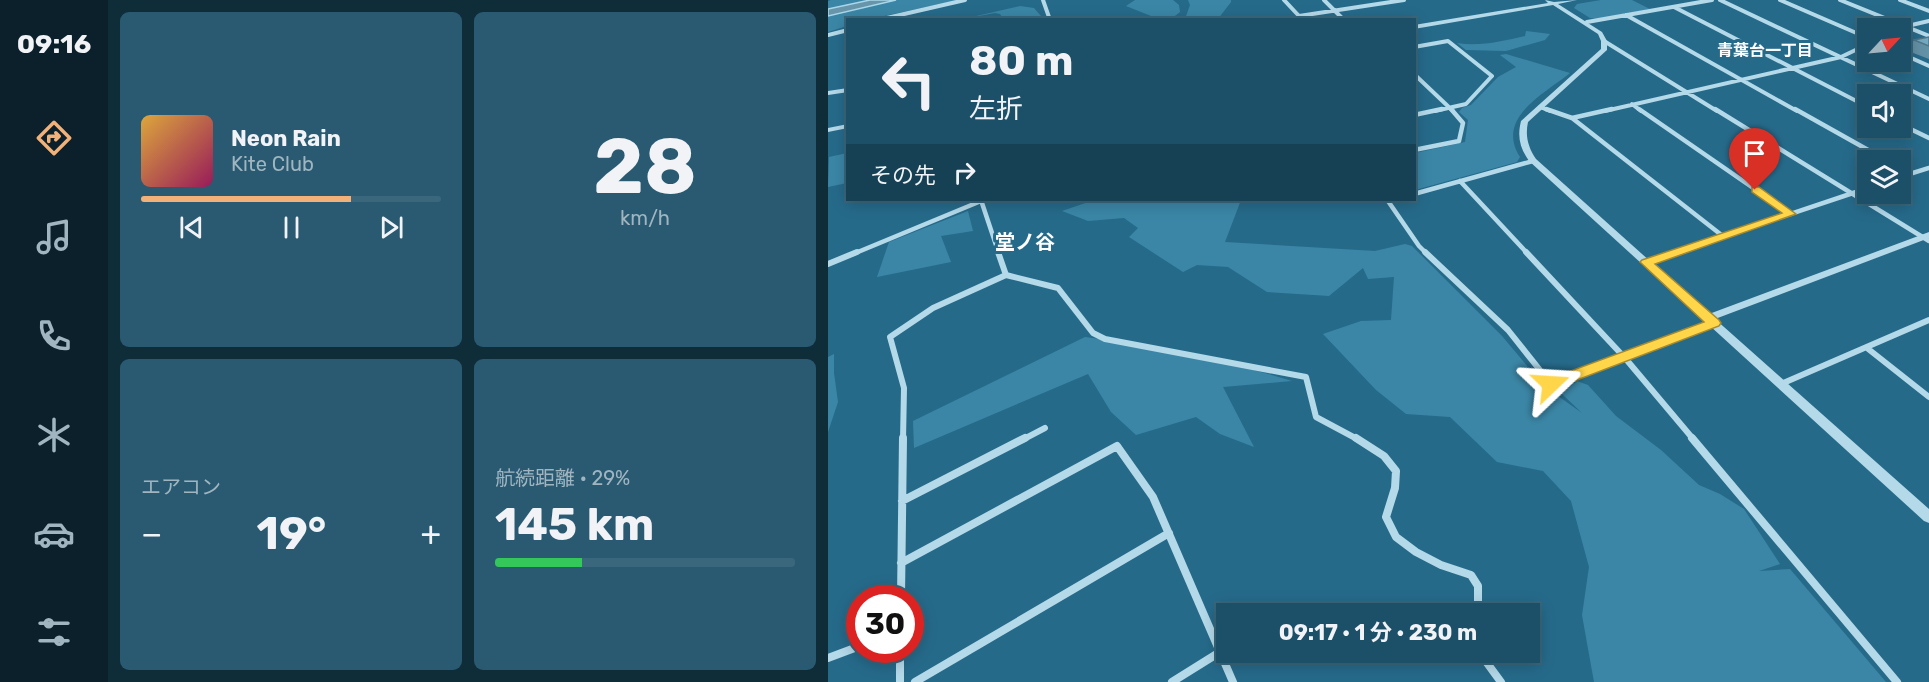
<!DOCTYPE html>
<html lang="ja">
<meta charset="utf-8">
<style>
body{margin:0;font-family:Rubik,"Noto Sans JP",sans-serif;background:#295a71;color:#f1f3f6;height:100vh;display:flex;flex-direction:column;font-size:22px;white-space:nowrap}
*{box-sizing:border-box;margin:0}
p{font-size:20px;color:#a0b5c0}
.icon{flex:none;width:33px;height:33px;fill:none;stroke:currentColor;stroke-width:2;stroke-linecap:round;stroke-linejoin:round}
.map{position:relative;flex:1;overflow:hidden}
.sheet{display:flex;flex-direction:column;gap:12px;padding:12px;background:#0f2c39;width:720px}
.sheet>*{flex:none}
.top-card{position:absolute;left:18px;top:18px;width:570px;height:183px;border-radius:0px;box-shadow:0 3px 15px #0003,0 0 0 2px #3a677c;background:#1c5068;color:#f1f3f6;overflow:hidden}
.needle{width:39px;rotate:64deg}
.fabs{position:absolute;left:1029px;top:18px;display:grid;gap:12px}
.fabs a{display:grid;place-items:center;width:54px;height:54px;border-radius:0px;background:#1c5068;box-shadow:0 3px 15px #0003,0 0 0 2px #3a677c;font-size:30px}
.speed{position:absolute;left:18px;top:585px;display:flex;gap:12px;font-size:30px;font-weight:700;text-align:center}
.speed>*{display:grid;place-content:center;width:78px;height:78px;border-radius:50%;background:#1c5068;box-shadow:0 3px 15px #0003,0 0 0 2px #3a677c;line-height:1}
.speed .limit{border:9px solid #d22;background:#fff;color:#111}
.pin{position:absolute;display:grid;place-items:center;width:51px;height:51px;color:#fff;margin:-62px -26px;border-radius:50% 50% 50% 0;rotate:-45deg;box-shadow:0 0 6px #0007}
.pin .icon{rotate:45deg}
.me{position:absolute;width:66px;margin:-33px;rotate:70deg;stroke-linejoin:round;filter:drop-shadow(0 0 4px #0008)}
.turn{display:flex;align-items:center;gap:21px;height:126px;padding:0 24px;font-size:27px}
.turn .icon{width:78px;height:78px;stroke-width:2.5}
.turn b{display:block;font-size:42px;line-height:51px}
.then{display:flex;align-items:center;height:57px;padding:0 24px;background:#0003;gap:12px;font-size:22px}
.big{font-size:45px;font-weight:700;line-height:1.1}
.sheet .tile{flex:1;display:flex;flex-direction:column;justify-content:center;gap:9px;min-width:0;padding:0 21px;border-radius:9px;background:#295a71}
.sheet .dial{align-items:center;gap:0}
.dial b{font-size:78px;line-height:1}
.song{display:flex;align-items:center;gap:18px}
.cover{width:72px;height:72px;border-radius:9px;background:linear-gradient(135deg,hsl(40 70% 55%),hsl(330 70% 35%))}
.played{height:6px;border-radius:3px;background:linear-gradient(90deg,#f2b179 70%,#3a677c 70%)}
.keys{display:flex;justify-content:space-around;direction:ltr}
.heat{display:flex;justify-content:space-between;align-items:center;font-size:33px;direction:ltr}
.charge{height:9px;border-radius:4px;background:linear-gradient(90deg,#34c759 29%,#3a677c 0)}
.sheet .tiles{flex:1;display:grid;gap:12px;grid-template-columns:repeat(2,1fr)}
.trip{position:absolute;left:388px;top:603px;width:324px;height:60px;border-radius:0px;background:#1c5068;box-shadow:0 3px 15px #0003,0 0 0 2px #3a677c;font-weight:700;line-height:60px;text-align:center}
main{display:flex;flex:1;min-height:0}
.tab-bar{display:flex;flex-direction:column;width:108px;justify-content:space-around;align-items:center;background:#0b202a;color:#a0b5c0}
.tab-bar .icon{width:42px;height:42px}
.tab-bar .current{color:#f2b179}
.tab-bar b{font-size:27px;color:#f1f3f6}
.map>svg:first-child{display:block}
</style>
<main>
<nav class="tab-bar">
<b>09:16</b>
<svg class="icon current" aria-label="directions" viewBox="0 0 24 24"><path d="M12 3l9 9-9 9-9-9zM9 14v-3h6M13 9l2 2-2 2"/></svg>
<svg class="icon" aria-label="music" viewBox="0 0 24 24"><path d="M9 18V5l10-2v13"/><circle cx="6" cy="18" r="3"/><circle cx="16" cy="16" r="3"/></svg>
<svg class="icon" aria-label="phone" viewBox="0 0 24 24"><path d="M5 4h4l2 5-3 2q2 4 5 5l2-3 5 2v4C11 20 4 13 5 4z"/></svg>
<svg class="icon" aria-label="climate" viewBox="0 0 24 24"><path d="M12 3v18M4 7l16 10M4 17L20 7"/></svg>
<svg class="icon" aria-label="car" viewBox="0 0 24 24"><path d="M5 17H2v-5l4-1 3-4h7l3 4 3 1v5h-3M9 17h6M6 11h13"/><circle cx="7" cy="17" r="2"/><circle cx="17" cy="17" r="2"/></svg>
<svg class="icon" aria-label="filters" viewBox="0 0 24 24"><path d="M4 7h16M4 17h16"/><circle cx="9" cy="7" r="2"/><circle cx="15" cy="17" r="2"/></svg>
</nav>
<section class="sheet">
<div class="tiles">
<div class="tile">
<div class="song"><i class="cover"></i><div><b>Neon Rain</b><p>Kite Club</p></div></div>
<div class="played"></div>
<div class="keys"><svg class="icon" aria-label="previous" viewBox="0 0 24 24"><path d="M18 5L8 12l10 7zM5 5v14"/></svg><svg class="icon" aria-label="pause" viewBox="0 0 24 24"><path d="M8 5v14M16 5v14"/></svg><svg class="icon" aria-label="next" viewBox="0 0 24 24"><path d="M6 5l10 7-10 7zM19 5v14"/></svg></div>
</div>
<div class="tile dial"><b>28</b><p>km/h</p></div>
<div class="tile"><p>エアコン</p>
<div class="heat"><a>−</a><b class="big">19°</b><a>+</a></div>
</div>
<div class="tile"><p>航続距離 · 29%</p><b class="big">145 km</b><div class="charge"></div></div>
</div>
</section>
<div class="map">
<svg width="1101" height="682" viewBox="0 0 1101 682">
<rect width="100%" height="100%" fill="#266a8a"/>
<path fill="#3b86a6" d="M3,0h128l-89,19 -22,1 -1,6 -19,6v-31z
M307,0h38l6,5 1,7 -9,7 -20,-3 -25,-10z
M360,0h43v2l-13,17h-33l5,-14z
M773,0h31l18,9 -52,10 -8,-1 -16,-10 3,-4z
M192,6l14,2 7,8 -23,3 -19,1 3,-3 -2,-3 -5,-1 -32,6z
M698,31l24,3 -5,6 -39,11 -40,-1 -9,-7c23,4 46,-2 68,-7z
M678,54l64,19c-26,21 -75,45 -50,84l-3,5 -102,28v-37l50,-11 3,-22 -9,-8 3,-4 9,-3 27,-28 18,-10 -16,-12z
M19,153v30l-19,4 1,-30z
M266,200h147l-16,42 150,9 30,-7 7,2 90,90 42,50 38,27 -20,-19 15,-13 11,4 28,31 45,34 38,35 21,9 24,15 36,55 -21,7 31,-2 96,113h-292l-12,-67 7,-48 -18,-66 -28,-30 -46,-9 -47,-45 -44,-3 -30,-24 -53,-56 38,-13 30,-1 3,-43 -26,2 -5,-11 -34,28 -62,-4 -39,-25 -31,-2 -14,7 -54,-35 9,-9 -14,-10 -36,3 -26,-10z
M140,211l5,20 -32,5 10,26 -74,15 12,-35z
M257,337c70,9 139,23 207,44l-69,6 31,60 -34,-13 -24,-17 -60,18 -25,-23 -23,-38 -174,74 -1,-27z
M6,354v19l4,29 -10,30v-75z"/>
<path fill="#6995aa" stroke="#a8d7ea" stroke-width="1.5" d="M42,0h26l-68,16v-7z"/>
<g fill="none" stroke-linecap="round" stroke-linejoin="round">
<path stroke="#b4d9e9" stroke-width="4" d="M215,0l7,20
M456,0l15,16 105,-16
M496,0l20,20
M892,0l209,99
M952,0l88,38
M1012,0l89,36
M1072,0l29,11
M846,7l194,100
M798,15l171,96
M50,20l87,-20
M759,22l125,-22
M1075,27l26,-6
M0,35l20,-5
M776,41l113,70
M586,47l34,-6 44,35 -26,28 -31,7
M1072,53l29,13
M586,74l39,37
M0,93l20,-3
M804,104l9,7
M712,107l10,4
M777,111l236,-54 27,-13"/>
<path stroke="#b4d9e9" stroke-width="4.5" d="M718,109l26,9 152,119
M811,109l152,105
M887,109l214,132
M967,109l91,51
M586,115l28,-6
M744,118l40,-9
M1072,124l29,14
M586,150l45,-9 4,-18 -12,-14
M1072,177l29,-9
M632,181l68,73
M586,194l119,-33
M153,200l18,54
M566,200l-6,1 31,45 8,8
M25,254l128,-53
M843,254l197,-66"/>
<path stroke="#b4d9e9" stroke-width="6" d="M597,252l83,78 43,54 163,-61
M698,252l99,106 69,82
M818,262l30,-10
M0,264l29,-12
M178,275l52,13 35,45 12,6 201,38 10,40 43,23
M1039,348l62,49
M953,384l148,-64
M75,440l1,-52 -14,-51 43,-29 73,-33 -8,-23
M194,440l23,-12"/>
<path stroke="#b4d9e9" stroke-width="8" d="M528,438l28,18 12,15 -1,17 -9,29 10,20 20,15 25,13 30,10 7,11v28
M864,438l205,244
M74,501l123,-63
M73,563l216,-117 36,51 80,185
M73,598l2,-160
M72,650v32
M651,652l22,30
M0,658l32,-12
M87,682l254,-149
M344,682l48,-30"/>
<path fill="#b4d9e9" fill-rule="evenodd" d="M717,0l9,2 23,-2 -19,4 44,28 5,9v9l-79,72c-3,14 0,25 8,37l173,155 220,-82v6l-214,81 214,190v14l-5,-2 -395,-360c-9,-13 -12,-24 -8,-40l80,-72v-8l-3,-7 -45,-29 -139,24v-4l134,-22z
M20,124v4l-20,4v-4z"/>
</g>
<path fill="#6391a6" d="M1101,37v22l-21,-8 6,-11z"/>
<path fill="#73a9c1" stroke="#507687" stroke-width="1.5" d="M1101,37v9l-15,-6z"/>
<path fill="#ffd54a" stroke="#a68a30" stroke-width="1.5" d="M924,187h7l37,27 -141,50 64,56 2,3 -2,3 -163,62h-10l-2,-4 2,-4 158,-58 -64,-60 2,-2 140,-47 -30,-21z"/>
<g text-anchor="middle" stroke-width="6" stroke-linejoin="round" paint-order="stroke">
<g font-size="16" font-weight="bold" fill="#fff" stroke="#266a8a">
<text x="937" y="56">青葉台一丁目</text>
</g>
<g font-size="20" font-weight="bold" fill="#fff" stroke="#266a8a">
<text x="197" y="249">堂ノ谷</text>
</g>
</g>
</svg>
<div class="fabs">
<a><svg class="needle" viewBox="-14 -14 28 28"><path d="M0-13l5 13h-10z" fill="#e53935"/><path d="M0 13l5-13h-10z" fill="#a0b5c0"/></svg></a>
<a><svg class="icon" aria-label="sound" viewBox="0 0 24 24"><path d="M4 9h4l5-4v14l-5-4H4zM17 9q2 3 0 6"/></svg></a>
<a><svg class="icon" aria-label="layers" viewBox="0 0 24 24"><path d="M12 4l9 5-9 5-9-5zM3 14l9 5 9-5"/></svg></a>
</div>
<div class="speed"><div class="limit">30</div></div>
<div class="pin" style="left:927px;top:190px;background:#d93025"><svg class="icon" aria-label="arrive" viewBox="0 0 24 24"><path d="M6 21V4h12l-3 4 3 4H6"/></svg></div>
<svg class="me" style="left:723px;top:384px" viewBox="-20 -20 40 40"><path d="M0-17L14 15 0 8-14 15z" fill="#ffd54a" stroke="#fff" stroke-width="4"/></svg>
<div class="trip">09:17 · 1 分 · 230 m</div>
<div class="top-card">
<div class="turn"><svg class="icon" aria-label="left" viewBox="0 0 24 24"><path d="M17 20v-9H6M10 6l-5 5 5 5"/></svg><div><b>80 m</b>左折</div></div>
<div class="then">その先<svg class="icon" aria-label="right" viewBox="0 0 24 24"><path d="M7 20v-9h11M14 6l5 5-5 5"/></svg></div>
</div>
</div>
</main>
